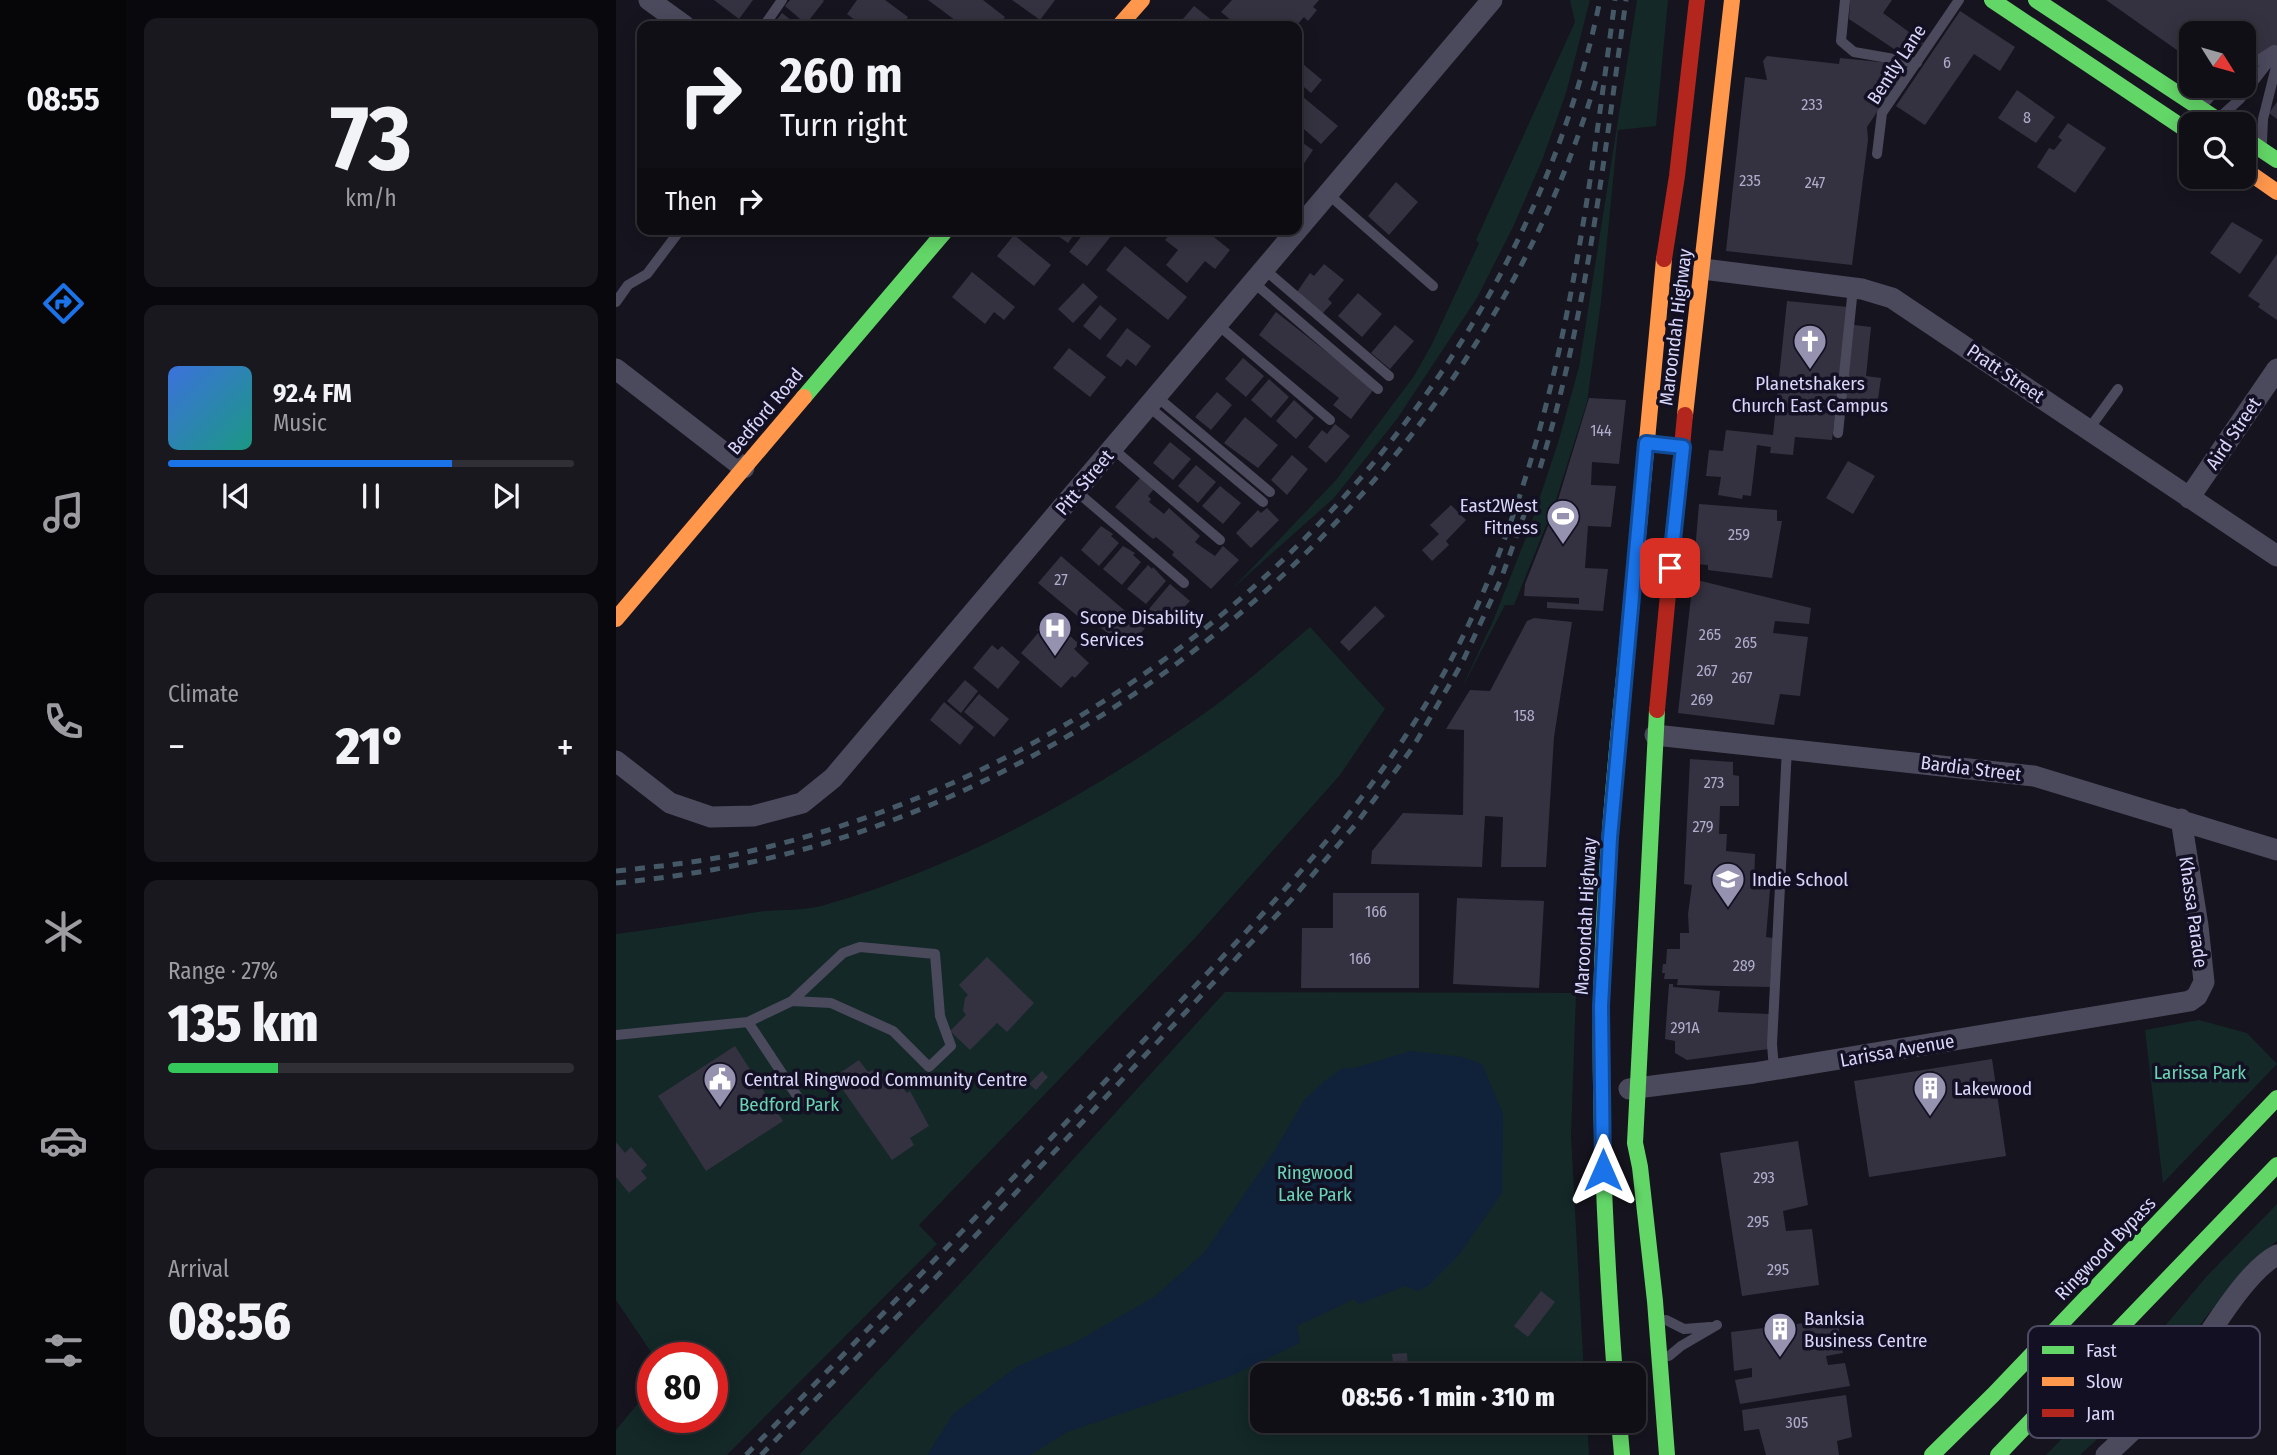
<!DOCTYPE html>
<meta charset="utf-8">
<style>
body{margin:0;font-family:"Fira Sans Condensed",sans-serif;background:#19181f;color:#f1f3f6;height:100vh;display:flex;flex-direction:column;font-size:26px;white-space:nowrap}
*{box-sizing:border-box;margin:0}
p{font-size:23px;color:#9c9ca1}
.icon{flex:none;width:38px;height:38px;fill:none;stroke:currentColor;stroke-width:2;stroke-linecap:round;stroke-linejoin:round}
.map{position:relative;flex:1;overflow:hidden}
.side{display:flex;flex-direction:column;gap:18px;padding:18px;background:#09080c;width:490px}
.side>*{flex:none}
.hud{position:absolute;left:21px;top:21px;width:665px;height:214px;border-radius:14px;box-shadow:0 4px 18px #0003,0 0 0 2px #302f35;background:#100f16;color:#f1f3f6;overflow:hidden}
.needle{width:46px;rotate:127deg}
.controls{position:absolute;left:1563px;top:21px;display:grid;gap:14px}
.controls a{display:grid;place-items:center;width:77px;height:77px;border-radius:14px;background:#100f16;box-shadow:0 4px 18px #0003,0 0 0 2px #302f35;font-size:35px}
.speed{position:absolute;left:21px;top:1342px;display:flex;gap:14px;font-size:35px;font-weight:700;text-align:center}
.speed>*{display:grid;place-content:center;width:91px;height:91px;border-radius:50%;background:#100f16;box-shadow:0 4px 18px #0003,0 0 0 2px #302f35;line-height:1}
.speed .limit{border:10px solid #d22;background:#fff;color:#111}
.pin{position:absolute;display:grid;place-items:center;width:60px;height:60px;color:#fff;margin:-30px;border-radius:14px;box-shadow:0 4px 10px #0006}
.me{position:absolute;width:77px;margin:-38px;rotate:0deg;stroke-linejoin:round;filter:drop-shadow(0 0 5px #0008)}
.turn{display:flex;align-items:center;gap:24px;height:147px;padding:0 28px;font-size:32px}
.turn .icon{width:91px;height:91px;stroke-width:2.5}
.turn b{display:block;font-size:49px;line-height:60px}
.then{display:flex;align-items:center;height:66px;padding:0 28px;background:#0003;gap:14px;font-size:26px}
.big{font-size:52px;font-weight:800;line-height:1.1}
.side .tile{flex:1;display:flex;flex-direction:column;justify-content:center;gap:10px;min-width:0;padding:0 24px;border-radius:14px;background:#19181f}
.side .dial{align-items:center;gap:0}
.dial b{font-size:91px;line-height:1}
.song{display:flex;align-items:center;gap:21px}
.cover{width:84px;height:84px;border-radius:10px;background:linear-gradient(135deg,hsl(220 70% 55%),hsl(170 70% 35%))}
.played{height:7px;border-radius:4px;background:linear-gradient(90deg,#1a73e8 70%,#302f35 70%)}
.keys{display:flex;justify-content:space-around;direction:ltr}
.heat{display:flex;justify-content:space-between;align-items:center;font-size:38px;direction:ltr}
.charge{height:10px;border-radius:5px;background:linear-gradient(90deg,#34c759 27%,#302f35 0)}
.trip{position:absolute;left:634px;top:1363px;width:396px;height:70px;border-radius:14px;background:#100f16;box-shadow:0 4px 18px #0003,0 0 0 2px #302f35;font-weight:800;line-height:70px;text-align:center}
main{display:flex;flex:1;min-height:0}
.menu{display:flex;flex-direction:column;width:126px;justify-content:space-around;align-items:center;background:#060609;color:#9c9ca1}
.menu .icon{width:49px;height:49px}
.menu .on{color:#1a73e8}
.menu b{font-size:32px;color:#f1f3f6}
.map>svg:first-child{display:block}
</style>
<main>
<nav class="menu">
<b>08:55</b>
<svg class="icon on" aria-label="directions" viewBox="0 0 24 24"><path d="M12 3l9 9-9 9-9-9zM9 14v-3h6M13 9l2 2-2 2"/></svg>
<svg class="icon" aria-label="music" viewBox="0 0 24 24"><path d="M9 18V5l10-2v13"/><circle cx="6" cy="18" r="3"/><circle cx="16" cy="16" r="3"/></svg>
<svg class="icon" aria-label="phone" viewBox="0 0 24 24"><path d="M5 4h4l2 5-3 2q2 4 5 5l2-3 5 2v4C11 20 4 13 5 4z"/></svg>
<svg class="icon" aria-label="climate" viewBox="0 0 24 24"><path d="M12 3v18M4 7l16 10M4 17L20 7"/></svg>
<svg class="icon" aria-label="car" viewBox="0 0 24 24"><path d="M5 17H2v-5l4-1 3-4h7l3 4 3 1v5h-3M9 17h6M6 11h13"/><circle cx="7" cy="17" r="2"/><circle cx="17" cy="17" r="2"/></svg>
<svg class="icon" aria-label="filters" viewBox="0 0 24 24"><path d="M4 7h16M4 17h16"/><circle cx="9" cy="7" r="2"/><circle cx="15" cy="17" r="2"/></svg>
</nav>
<section class="side">
<div class="tile dial"><b>73</b><p>km/h</p></div>
<div class="tile">
<div class="song"><i class="cover"></i><div><b>92.4 FM</b><p>Music</p></div></div>
<div class="played"></div>
<div class="keys"><svg class="icon" aria-label="previous" viewBox="0 0 24 24"><path d="M18 5L8 12l10 7zM5 5v14"/></svg><svg class="icon" aria-label="pause" viewBox="0 0 24 24"><path d="M8 5v14M16 5v14"/></svg><svg class="icon" aria-label="next" viewBox="0 0 24 24"><path d="M6 5l10 7-10 7zM19 5v14"/></svg></div>
</div>
<div class="tile"><p>Climate</p>
<div class="heat"><a>−</a><b class="big">21°</b><a>+</a></div>
</div>
<div class="tile"><p>Range · 27%</p><b class="big">135 km</b><div class="charge"></div></div>
<div class="tile"><p>Arrival</p><b class="big">08:56</b></div>
</section>
<div class="map">
<svg width="1661" height="1455" viewBox="0 0 1661 1455">
<rect width="100%" height="100%" fill="#16141e"/>
<path fill="#142828" d="M954,0h20l-24,93 -23,65 -29,67 -37,73 -80,121 -63,79 -102,91 104,-109 78,-104 18,-32 47,-101 -3,-3 99,-218z
M1021,0h31l-12,126 -38,4 -17,172 -14,100 -33,104 -40,99h-9l-45,87 33,-71 36,-91 29,-87 21,-76z
M694,627l75,82 -45,66 -145,163 -276,287 18,19 -210,211h-111v-25l37,-45v33h59v-60h-57l-39,-58v-366c47,-6 94,-14 141,-22 21,-3 44,-1 64,-6 143,-40 275,-115 395,-201 32,-24 63,-51 94,-78z
M609,992l351,1 -5,143 13,239 -322,1v45h325l2,34h-790l171,-182z
M1583,1020l48,13 30,31 -114,119 -18,-153z
M1661,1204v36l-67,72 -65,83 -65,60h-34l75,-77 86,-102z"/>
<path fill="#10213a" d="M795,1051l51,6 20,7 21,50 -1,79 -44,63 -30,30 -10,5 -13,-5 -46,18 -5,-5 -57,27 3,17 -74,35 -159,54 -37,23h-103l26,-41 65,-48 56,-23 80,-46 50,-44 71,-103 30,-51 20,-18 18,-13h11z"/>
<path fill="#343240" d="M98,0h39l-14,19z
M174,0h33l1,1 -18,23 -21,-18z
M241,0h28l23,17 -6,9h-39l-16,-12z
M312,0h55l22,17 -2,3 9,6h-49z
M396,0h43l-15,20z
M616,0h87l-6,7 4,3 -9,11 -4,-4 -8,9h-58l-17,-14z
M1234,0h42l-9,13 41,30 -15,9 -12,-1 -48,-32z
M1490,0h171v59l-30,26h-3v-52h-53v27z
M578,6l25,20h-42z
M1344,11l55,36 -15,24 -26,-17 -49,71 -29,-19z
M166,13l17,13h-27z
M1151,56l72,8 1,-6 61,6 3,8 -37,55 1,13 -16,125 -126,-14 19,-174 22,3 -4,-19z
M681,59l25,21 -11,13 -14,-12z
M1401,90l38,27 -19,26 -38,-25z
M681,92l41,34 -17,18 -24,-21z
M1661,102v17l-8,-6z
M1452,123l38,25 -31,45 -38,-26 12,-19 5,2 8,-10 -4,-3z
M681,139l16,11 -16,24z
M780,182l22,20 -29,33 -21,-19z
M1616,222l31,18 -23,34 -30,-21z
M432,229h30l-10,14z
M471,229h18l7,6 -25,31 -18,-14z
M558,229h30l26,21 -15,19 -10,-8 -18,22 -21,-18 12,-15 -13,-10z
M398,235l37,30 -17,21 -37,-30z
M509,246l62,51 -19,23 -62,-50z
M1661,254v66l-19,-13 2,-3 -12,-8z
M708,264l20,16 -16,19 4,4 -10,11 -25,-22 13,-19 4,3z
M356,272l43,35 -11,13 -10,-8 -9,12 -33,-27z
M467,283l15,14 -25,26 -15,-14z
M742,293l24,21 -20,23 -24,-21z
M1171,301l61,6 -16,133 -37,-3 -2,18 -23,-2 1,-6 -14,-2 -6,51 -8,-1 -1,4 -24,-4 3,-18 -15,-1 3,-26 14,1 3,-21 47,5z
M484,305l17,14 -17,21 -17,-14z
M660,312l98,77 -23,30 -18,-14 6,-7 -80,-63z
M779,325l19,16 -24,28 -19,-16z
M1238,325l17,2 -5,49 15,2 -3,21 -4,5 -28,-4z
M511,328l24,18 -15,20 -9,-7 -6,8 -15,-11z
M453,348l37,29 -16,20 -37,-29z
M627,358l21,18 -18,21 -21,-18z
M653,379l20,18 -18,21 -20,-18z
M601,392l15,13 -21,25 -16,-13z
M973,398l37,2 -7,64 -27,-2 -1,23 25,1 -5,41 -23,-1 -3,42 23,1 -5,42 -56,-3v-6l32,2v-6l-55,-2 1,-12 32,-81z
M678,400l20,18 -18,21 -20,-18z
M629,417l33,28 -20,23 -34,-25z
M719,424l15,12 -24,27 -18,-16 14,-17 5,4z
M554,442l21,17 -18,21 -20,-17z
M676,455l16,14 -21,26 -16,-15z
M1232,461l27,15 -22,38 -27,-16z
M580,465l20,17 -18,21 -20,-17z
M524,478l14,11 -6,7 3,3 -2,3 15,12 5,-6 31,28 -5,6 8,6 12,8 8,-10 16,14 -28,29 -39,-34 2,-3 -18,-15 -3,2 -38,-32z
M604,486l21,17 -18,21 -21,-18z
M1083,504l78,6v11h5l-10,57 -64,-8v-5l-14,-1z
M835,505l15,15 -20,21 3,4 -17,16 -10,-11 17,-16 -9,-9z
M651,508l12,12 -28,28 -15,-15 22,-23 3,3z
M485,526l12,8 -2,2 8,7 -20,23 -18,-16z
M507,546l12,7 -2,2 8,7 -19,23 -19,-16z
M445,556l84,72 -18,22 -42,-36 -4,5 -43,-36z
M532,565l4,4 1,-2 13,14 -20,23 -19,-15z
M1077,579l118,29 -2,16 -34,-3 -2,12 35,4 -8,59 -20,-2 -6,31 -96,-12z
M554,584l20,17 -10,10 -2,-2 -12,15 -17,-15z
M759,606l10,10 -36,35 -9,-9z
M918,618l38,4 -18,115 -8,130h-45l2,-50 -18,-1 -3,51 -111,-3 1,-13 31,-38 60,2 1,-85 -18,-1 24,-39 20,1 37,-70z
M435,619l28,25 -5,5 15,14 -14,15 -3,-2 -11,12 -40,-35 18,-21 -2,-2 4,-6 3,2z
M376,645l6,5 4,-4 18,16 -22,27 -25,-21z
M349,680l13,11 -17,22 -14,-12z
M363,694l30,25 -15,18 -30,-25z
M328,702l30,25 -14,18 -30,-25z
M1074,759l43,3v13l6,1v30h-19l-1,28h8l-1,17 29,3 -1,34 16,1 -4,48 7,1 -3,49 -93,-2 1,-6h-14l1,-6h-3l1,-9h3l1,-15h13v-16h9l-1,-19 4,-29 -8,-1z
M717,893h86v95h-118l1,-60h31z
M841,898l87,3 -5,87 -86,-4z
M371,957l47,46 -27,29 -10,-9 -27,27 -20,-19 16,-16 -3,-4 2,-13 3,-3 -9,-10z
M1053,984h4v3l47,4 -2,21 52,2 -1,35 -82,11 -12,-7v-12l-10,-2z
M119,1046l48,75 -77,50 -48,-75z
M1376,1059l14,97 -137,21 -15,-96z
M243,1060l9,12 10,-4 5,7 6,-4 18,22 3,-2 19,35 -19,12 4,7 -22,15 -58,-83z
M426,1071l6,6 -12,13 -7,-6z
M1182,1141l10,64 -25,6 3,20 26,-2 7,56 -77,11 -22,-143z
M0,1142l9,11 6,-6 16,18 -6,6 6,7 -18,15 -13,-16z
M925,1291l14,11 -27,35 -14,-11z
M1221,1319l6,34 -17,3 2,9 17,-2 5,23 -110,18 -5,-24 17,-3v-9l-18,3 -3,-39z
M791,1353l1,16 -14,1 -2,-16z
M1230,1395l6,42 -15,4 2,14h-73l-7,-26 -15,2 -2,-21z"/>
<g fill="none" stroke-linecap="round" stroke-linejoin="round">
<path stroke="#4b4a5d" stroke-width="10" d="M1229,0l-4,41 13,11 63,11
M148,26l18,-26
M1628,69l30,-19
M1587,105l16,-19
M1603,118l21,-19 37,-48
M1646,142l1,-23 14,-56
M1261,154l5,-41 77,-113
M712,194l105,92
M648,269l125,107
M637,282l125,107
M0,302l12,-17 19,-11 34,-45
M601,324l113,96
M540,396l114,96
M532,406l115,96
M1473,429l29,-40
M1222,433l15,-145
M496,448l108,92
M460,491l108,92
M132,1022l44,-21 51,-48 17,-6 75,7 5,62 11,30 -22,21 -36,-36 -62,-28 -39,-2
M0,1035l132,-13 53,80
M1158,1070l-2,-26 15,-296
M1050,1320l18,9 26,-2
M1053,1356l12,-10 36,-21"/>
<path stroke="#4b4a5d" stroke-width="21" d="M33,0l36,26
M1087,269l159,20 30,9 385,258
M0,369l128,99
M1573,498l88,-129
M1039,735l379,41 243,74
M0,761l54,42 41,14 42,-1 49,-13 31,-25 659,-778
M1013,1089l125,-16 436,-72 7,-5 7,-14 -6,-56 -17,-107
M1490,1455c25,-23 51,-46 71,-74 25,-33 65,-108 100,-126"/>
<path stroke="#63d668" stroke-width="16" d="M1376,0l199,133
M1420,0l188,124
M1628,138l33,22
M188,397l143,-168
M1041,710l-22,433 5,24 15,134 12,154
M999,1376c-9,-123 -16,-247 -14,-370 3,-157 22,-314 37,-470
M1003,1421l3,34
M1316,1455l61,-60 284,-297
M1382,1455l279,-290"/>
<path stroke="#ff974d" stroke-width="16" d="M503,26l23,-26
M1628,169l33,23
M1069,415l47,-415
M1022,536l26,-277
M0,619l188,-222"/>
<path stroke="#b3261e" stroke-width="16" d="M1048,259l13,-83 20,-176
M1041,710l28,-295"/>
<path stroke="#445865" stroke-width="5" stroke-dasharray="10 9" stroke-linecap="butt" d="M924,468c47,-153 64,-311 86,-468
M0,871c47,-5 93,-10 139,-21 409,-96 760,-436 845,-850
M0,883c70,-7 139,-19 206,-39 355,-106 675,-411 776,-771
M130,1455c135,-139 269,-278 402,-419 118,-126 243,-248 318,-406 95,-198 120,-415 149,-630
M145,1455l186,-189 345,-367 64,-75 57,-77 49,-84 39,-84 27,-75"/>
</g>
<g fill="none" stroke-linecap="round" stroke-linejoin="round">
<defs>
<path id="route" d="M987,1170l-2,-164 9,-168 36,-395 37,4 -13,121"/>
</defs>
<use href="#route" stroke="#114b97" stroke-width="18"/>
<use href="#route" stroke="#1a73e8" stroke-width="12"/>
</g>
<defs>
<symbol id="church-pin" viewBox="-11 -11 22 30"><path d="M0 17L-7.5 6A9.5 9.5 0 1 1 7.5 6Z" fill="#9492ae" stroke="#121022"/><path d="M-1.2-6h2.4v3.5h3.3v2.4h-3.3V6h-2.4V-.1h-3.3v-2.4h3.3Z" fill="#fff"/></symbol>
<symbol id="stadium-pin" viewBox="-11 -11 22 30"><path d="M0 17L-7.5 6A9.5 9.5 0 1 1 7.5 6Z" fill="#9492ae" stroke="#121022"/><path d="M0-5a6.5 5 0 1 0 0 10a6.5 5 0 1 0 0-10ZM-3.5-1.8h7v3.6h-7Z" fill="#fff"/></symbol>
<symbol id="hospital-pin" viewBox="-11 -11 22 30"><path d="M0 17L-7.5 6A9.5 9.5 0 1 1 7.5 6Z" fill="#9492ae" stroke="#121022"/><path d="M-5-5h3v3.5h4V-5h3V5h-3V1.5h-4V5h-3Z" fill="#fff"/></symbol>
<symbol id="school-pin" viewBox="-11 -11 22 30"><path d="M0 17L-7.5 6A9.5 9.5 0 1 1 7.5 6Z" fill="#9492ae" stroke="#121022"/><path d="M0-5L7-2L0 1L-7-2ZM-4 1L0 2.5L4 1V4Q0 6-4 4Z" fill="#fff"/></symbol>
<symbol id="civic-pin" viewBox="-11 -11 22 30"><path d="M0 17L-7.5 6A9.5 9.5 0 1 1 7.5 6Z" fill="#9492ae" stroke="#121022"/><path d="M-.6-6.5H3V-4.5H.6V-3L4-1V1h2V6H-6V1h2V-1L-.6-3ZM-1.2 2.5V6h2.4V2.5Z" fill="#fff"/></symbol>
<symbol id="building-pin" viewBox="-11 -11 22 30"><path d="M0 17L-7.5 6A9.5 9.5 0 1 1 7.5 6Z" fill="#9492ae" stroke="#121022"/><path d="M-4-6H4V6H1V3H-1V6H-4ZM-2.5-4.3h1.7v1.8h-1.7ZM.8-4.3h1.7v1.8H.8ZM-2.5-1h1.7V.8h-1.7ZM.8-1h1.7V.8H.8Z" fill="#fff"/></symbol>
</defs>
<g fill-rule="evenodd">
<use href="#church-pin" x="1175" y="322" width="38" height="52"/>
<use href="#stadium-pin" x="928" y="497" width="38" height="52"/>
<use href="#hospital-pin" x="420" y="609" width="38" height="52"/>
<use href="#school-pin" x="1093" y="860" width="38" height="52"/>
<use href="#civic-pin" x="85" y="1060" width="38" height="52"/>
<use href="#building-pin" x="1295" y="1069" width="38" height="52"/>
<use href="#building-pin" x="1145" y="1310" width="38" height="52"/>
</g>
<g text-anchor="middle" stroke-width="7" stroke-linejoin="round" paint-order="stroke">
<g font-size="16" fill="#afadcc">
<text x="1331" y="68">6</text>
<text x="1196" y="110">233</text>
<text x="1411" y="123">8</text>
<text x="1134" y="186">235</text>
<text x="1199" y="188">247</text>
<text x="985" y="436">144</text>
<text x="1123" y="540">259</text>
<text x="445" y="585">27</text>
<text x="1094" y="640">265</text>
<text x="1130" y="648">265</text>
<text x="1091" y="676">267</text>
<text x="1126" y="683">267</text>
<text x="1086" y="705">269</text>
<text x="908" y="721">158</text>
<text x="1098" y="788">273</text>
<text x="1087" y="832">279</text>
<text x="760" y="917">166</text>
<text x="744" y="964">166</text>
<text x="1128" y="971">289</text>
<text x="1069" y="1033">291A</text>
<text x="1148" y="1183">293</text>
<text x="1142" y="1227">295</text>
<text x="1162" y="1275">295</text>
<text x="1181" y="1428">305</text>
</g>
<g font-size="19" fill="#d8d6fb" stroke="#121022">
<text transform="translate(1280 64) rotate(-57)" y="7">Bently Lane</text>
<text transform="translate(1059 327) rotate(-83)" y="7">Maroondah Highway</text>
<text transform="translate(1390 373) rotate(34)" y="7">Pratt Street</text>
<text transform="translate(149 411) rotate(-50)" y="7">Bedford Road</text>
<text transform="translate(1617 433) rotate(-56)" y="7">Aird Street</text>
<text transform="translate(468 482) rotate(-50)" y="7">Pitt Street</text>
<text transform="translate(1355 768) rotate(7)" y="7">Bardia Street</text>
<text transform="translate(1578 912) rotate(82)" y="7">Khassa Parade</text>
<text transform="translate(969 916) rotate(-87)" y="7">Maroondah Highway</text>
<text transform="translate(1281 1050) rotate(-10)" y="7">Larissa Avenue</text>
<text transform="translate(1489 1248) rotate(-46)" y="7">Ringwood Bypass</text>
</g>
<g font-size="19" fill="#d8d6fb" stroke="#121022" text-anchor="start">
<text x="1194" y="390" text-anchor="middle">Planetshakers<tspan x="1194" dy="22">Church East Campus</tspan></text>
<text x="922" y="512" text-anchor="end">East2West<tspan x="922" dy="22">Fitness</tspan></text>
<text x="464" y="624">Scope Disability<tspan x="464" dy="22">Services</tspan></text>
<text x="1136" y="886">Indie School</text>
<text x="128" y="1086">Central Ringwood Community Centre</text>
<text x="1338" y="1095">Lakewood</text>
<text x="1188" y="1325">Banksia<tspan x="1188" dy="22">Business Centre</tspan></text>
</g>
<g font-size="19" fill="#6ad3b3" stroke="#121022">
<text x="1584" y="1079">Larissa Park</text>
<text x="173" y="1111">Bedford Park</text>
<text x="699" y="1179">Ringwood<tspan x="699" dy="22">Lake Park</tspan></text>
</g>
</g>
<rect x="1412" y="1326" width="232" height="112" rx="10" fill="#121022" stroke="#4d4b63" stroke-width="2"/>
<rect x="1426" y="1346" width="32" height="8" fill="#63d668"/>
<rect x="1426" y="1377" width="32" height="9" fill="#ff974d"/>
<rect x="1426" y="1409" width="32" height="8" fill="#b3261e"/>
<g font-size="19" fill="#d8d6fb">
<text x="1470" y="1357">Fast</text>
<text x="1470" y="1388">Slow</text>
<text x="1470" y="1420">Jam</text>
</g>
</svg>
<div class="controls">
<a><svg class="needle" viewBox="-14 -14 28 28"><path d="M0-13l5 13h-10z" fill="#e53935"/><path d="M0 13l5-13h-10z" fill="#9c9ca1"/></svg></a>
<a><svg class="icon" aria-label="search" viewBox="0 0 24 24"><circle cx="10" cy="10" r="6"/><path d="M15 15l6 6"/></svg></a>
</div>
<div class="speed"><div class="limit">80</div></div>
<div class="pin" style="left:1054px;top:568px;background:#d93025"><svg class="icon" aria-label="arrive" viewBox="0 0 24 24"><path d="M6 21V4h12l-3 4 3 4H6"/></svg></div>
<svg class="me" style="left:987px;top:1170px" viewBox="-20 -20 40 40"><path d="M0-17L14 15 0 8-14 15z" fill="#1a73e8" stroke="#fff" stroke-width="4"/></svg>
<div class="trip">08:56 · 1 min · 310 m</div>
<div class="hud">
<div class="turn"><svg class="icon" aria-label="right" viewBox="0 0 24 24"><path d="M7 20v-9h11M14 6l5 5-5 5"/></svg><div><b>260 m</b>Turn right</div></div>
<div class="then">Then<svg class="icon" aria-label="right" viewBox="0 0 24 24"><path d="M7 20v-9h11M14 6l5 5-5 5"/></svg></div>
</div>
</div>
</main>
